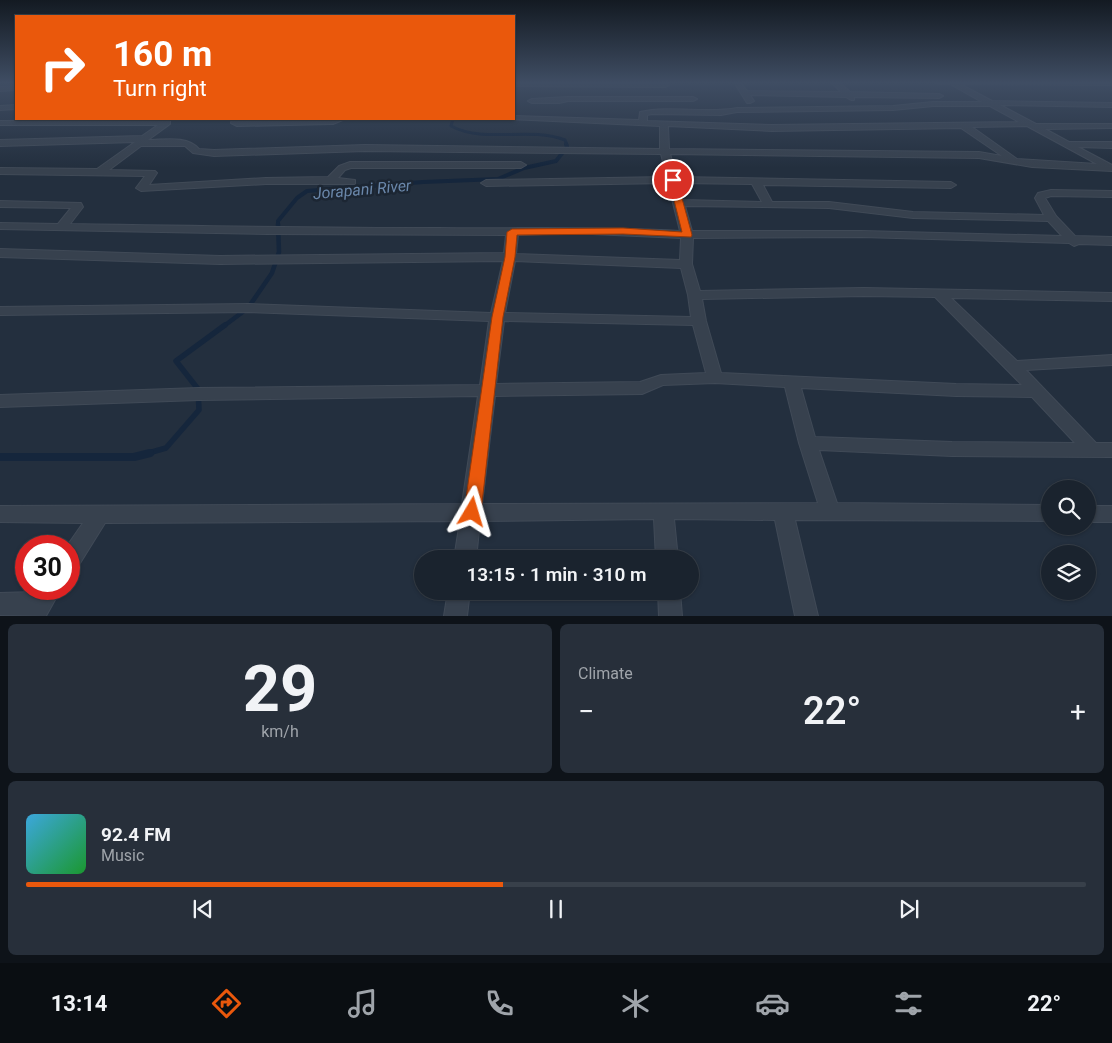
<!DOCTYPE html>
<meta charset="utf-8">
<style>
body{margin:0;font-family:Roboto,sans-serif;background:#272f3a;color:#f1f3f6;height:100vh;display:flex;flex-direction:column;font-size:19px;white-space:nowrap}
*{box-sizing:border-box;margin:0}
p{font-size:16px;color:#9fa4aa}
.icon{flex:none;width:28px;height:28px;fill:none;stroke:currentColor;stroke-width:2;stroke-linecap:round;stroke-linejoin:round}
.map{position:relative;height:616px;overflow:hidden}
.side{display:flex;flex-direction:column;gap:8px;padding:8px;background:#0e1319;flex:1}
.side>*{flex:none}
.hud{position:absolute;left:15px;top:15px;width:500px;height:105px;border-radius:0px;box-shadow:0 1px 4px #0004,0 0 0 1px #38404a;background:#ea580c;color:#fff;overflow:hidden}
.buttons{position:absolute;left:1041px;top:480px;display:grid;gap:10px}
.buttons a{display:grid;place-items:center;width:55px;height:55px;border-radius:50%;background:#1a232e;box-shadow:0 1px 4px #0004,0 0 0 1px #38404a;font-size:25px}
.speed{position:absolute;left:15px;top:535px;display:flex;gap:10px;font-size:25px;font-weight:700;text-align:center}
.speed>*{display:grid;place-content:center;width:65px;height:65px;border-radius:50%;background:#1a232e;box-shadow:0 1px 4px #0004,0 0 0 1px #38404a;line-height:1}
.speed .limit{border:8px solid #d22;background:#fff;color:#111}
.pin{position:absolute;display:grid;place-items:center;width:42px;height:42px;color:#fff;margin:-21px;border:2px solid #fff;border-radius:50%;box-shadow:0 1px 5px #0007}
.me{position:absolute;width:55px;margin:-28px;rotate:7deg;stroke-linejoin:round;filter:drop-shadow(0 0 4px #0008)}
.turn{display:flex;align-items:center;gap:18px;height:105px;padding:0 15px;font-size:22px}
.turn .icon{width:65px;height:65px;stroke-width:2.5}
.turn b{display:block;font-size:35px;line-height:42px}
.big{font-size:38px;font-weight:600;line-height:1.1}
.side .tile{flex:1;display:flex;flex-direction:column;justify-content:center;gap:8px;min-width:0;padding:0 18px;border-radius:8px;background:#272f3a}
.side .dial{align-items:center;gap:0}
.dial b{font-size:65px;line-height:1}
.song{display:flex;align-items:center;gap:15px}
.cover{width:60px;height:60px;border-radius:8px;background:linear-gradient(135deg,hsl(200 70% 55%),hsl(130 70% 35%))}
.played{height:5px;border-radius:2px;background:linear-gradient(90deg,#ea580c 45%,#38404a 45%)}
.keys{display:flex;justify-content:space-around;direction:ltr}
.heat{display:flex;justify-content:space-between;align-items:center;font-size:28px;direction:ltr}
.side .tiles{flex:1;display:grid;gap:8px;grid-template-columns:1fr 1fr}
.tile:last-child{grid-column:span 2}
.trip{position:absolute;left:414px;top:550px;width:285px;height:50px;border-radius:25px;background:#1a232e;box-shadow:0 1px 4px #0004,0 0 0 1px #38404a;font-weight:600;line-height:50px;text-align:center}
.menu{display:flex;height:80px;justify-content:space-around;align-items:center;background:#0a0e12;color:#9fa4aa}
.menu .icon{width:35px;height:35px}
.menu .active{color:#ea580c}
.menu b{font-size:22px;color:#f1f3f6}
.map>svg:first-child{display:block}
</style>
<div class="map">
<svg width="1112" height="616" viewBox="0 0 1112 616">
<rect width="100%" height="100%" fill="#232f3e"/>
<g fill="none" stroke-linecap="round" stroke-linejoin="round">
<path stroke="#15263c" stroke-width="3" d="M453,119l-2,7c34,18 77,0 114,14l2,5"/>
<path stroke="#15263c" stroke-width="4" d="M278,225v-4l19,-23 10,-7 116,-9 75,-3 26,-11 32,-7 11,-14 -1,-3"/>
<path stroke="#15263c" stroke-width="4.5" d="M224,326l24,-18 24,-35 7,-21 -1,-28"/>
<path stroke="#15263c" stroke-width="5.5" d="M145,454l21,-6 33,-38 -1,-21 -22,-28 49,-36"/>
<path stroke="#15263c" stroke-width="8" d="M0,457h134l16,-4"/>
<defs>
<path id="minor" d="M514,82l151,1 4,2 -4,2 -151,-1z
M734,82h6l7,9 94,1 -10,-10h8l11,10 89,2 4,2 -4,2 -85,-1v3h-3l-5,-3 -96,-2 4,6 -4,2h-3z
M934,82h178v3l-152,-1 32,17 120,2v4l-112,-2 36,19h76v4l-67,1 24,13h43v6l-34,-1 34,18v6l-80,-4 -53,-9 -309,-4 7,23 274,5 5,3 -5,3 -188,-3 9,17h57l84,10 131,3 -9,-17 3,-5 13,-3 61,1v6l-61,-1 -6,2 11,18 19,20 37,1v8l-33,-1 -5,2 -5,-3 -207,-6 -169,1 -1,26 8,27 164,-3 248,5v8l-161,-3 66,63 95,-6v10l-86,5 70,73h16v14l-160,-1 -133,-6 18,53 213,2v16l-255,-1 23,96h-23l-20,-96 -101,-1 4,40h-22l-2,-40 -174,2 -4,38h-22l6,-38 -355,2 -28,45 -8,3v-25h-2l16,-23 -83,-1v-16l462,-2 16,-108 -279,4 -199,7v-12l199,-7 281,-3 9,-64 -240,-9 -249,3v-8l249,-3 242,9 12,-52 -283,3 -220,-7v-8l220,7 284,-3 2,-18 -238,-1 -268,-5v-6l58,1 13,-16 -71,-1v-6l81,2 2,4 -13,17c122,2 245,4 368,4 81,1 161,-2 242,3l-12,-48 -182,3 -5,-3 5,-3 181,-3 -6,-23 -296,-3 -151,5 -21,-3 -8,-7h-44l-32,24 46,1 2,2 -8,12 117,-7 62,-1 11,-11 11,-4h171l5,3 -5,3h-170l-6,2 -7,8 17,2v4h-89l-125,7 -5,-3 9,-12 -145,-2v-6l97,1 38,-27 -135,4v-6l142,-4 16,-11h-158v-4l167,-1h3v4l-22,16c16,0 39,-5 51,9l15,1 151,-5 295,4v-23l-150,-7h4v-3l125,4 1,-8c32,-7 65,2 97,-4l156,-2 40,-4h49l-32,-18h-12zM933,106h57l29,16 -247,3 -125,-4v-6l5,-1 69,1 16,-3 156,-2zM668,126l104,5 189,-3 41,28 -23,-4 -310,-3zM1027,126l70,38 -80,-5 -45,-32zM678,183l74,1 10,18 -79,-2zM685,206l144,2 84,10 135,3 14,15 -200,-5h-170zM570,233l111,5 -1,22 -164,-6 2,-19zM515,261l166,7 7,27 3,22 -186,-4zM864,296l71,1 87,88 -66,-1 -235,-11 -15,-52 -4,-22zM504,321l189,4 13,48 -45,2 -21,7 -144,2zM715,383l70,4 14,56 19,60 -336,1 13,-108 147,-2 21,-9zM801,388l155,8 76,1 43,46 -123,-1 -137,-5z
M16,86v4l-16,1v-4z
M568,97h125l4,2 -4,2h-125l-9,2h-27l-4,-2 4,-2z
M16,105v4l-16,1v-4z
M232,119h8l-1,2 106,-2 -12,5 -96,2 -6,-3z
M1088,506h24v16h-24z
M37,589h24l-15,27 -46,-1v-22l35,-1z
M448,591h22l-3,25h-23z
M658,591h22l2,25h-23z"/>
</defs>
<use href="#minor" stroke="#404a57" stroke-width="2"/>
<use href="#minor" fill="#37414e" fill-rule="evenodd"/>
</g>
<linearGradient id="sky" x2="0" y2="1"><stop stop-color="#131a22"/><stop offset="0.49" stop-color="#3f4d63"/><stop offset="1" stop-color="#3f4d63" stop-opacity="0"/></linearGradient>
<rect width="1112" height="168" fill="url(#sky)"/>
<path fill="#ea580c" stroke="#983908" d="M670,178l7,2 15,55 -1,2 -68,-3 -106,1 -2,22 -12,60 -22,195 -3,5 -6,2 -5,-2 -3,-5 28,-195 13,-60 2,-25 5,-3 111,-1 59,4 -13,-52z"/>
<g text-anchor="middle" stroke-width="5" stroke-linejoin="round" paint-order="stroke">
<g font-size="16" font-style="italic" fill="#6a87aa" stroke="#1c2633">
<text transform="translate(362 189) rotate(-5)" y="6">Jorapani River</text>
</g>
</g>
</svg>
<div class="buttons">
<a><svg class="icon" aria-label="search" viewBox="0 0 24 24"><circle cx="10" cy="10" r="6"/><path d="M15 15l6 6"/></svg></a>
<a><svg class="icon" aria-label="layers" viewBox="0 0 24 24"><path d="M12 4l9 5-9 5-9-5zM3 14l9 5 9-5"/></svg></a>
</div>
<div class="speed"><div class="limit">30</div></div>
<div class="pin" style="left:673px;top:180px;background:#d93025"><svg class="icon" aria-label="arrive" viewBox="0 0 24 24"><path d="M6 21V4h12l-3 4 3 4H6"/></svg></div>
<svg class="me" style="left:472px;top:512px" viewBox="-20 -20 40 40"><path d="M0-17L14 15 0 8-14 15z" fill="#ea580c" stroke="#fff" stroke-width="4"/></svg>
<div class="trip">13:15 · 1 min · 310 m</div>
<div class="hud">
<div class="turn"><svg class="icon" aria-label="right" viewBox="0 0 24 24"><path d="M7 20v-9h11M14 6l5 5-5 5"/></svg><div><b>160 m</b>Turn right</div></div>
</div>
</div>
<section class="side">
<div class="tiles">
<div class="tile dial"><b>29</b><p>km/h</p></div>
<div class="tile"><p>Climate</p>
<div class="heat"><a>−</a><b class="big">22°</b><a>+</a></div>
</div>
<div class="tile">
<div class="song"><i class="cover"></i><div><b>92.4 FM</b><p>Music</p></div></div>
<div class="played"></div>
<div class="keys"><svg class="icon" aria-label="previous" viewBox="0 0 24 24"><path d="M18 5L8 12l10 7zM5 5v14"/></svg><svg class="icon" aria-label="pause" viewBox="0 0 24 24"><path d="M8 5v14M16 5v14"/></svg><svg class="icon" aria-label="next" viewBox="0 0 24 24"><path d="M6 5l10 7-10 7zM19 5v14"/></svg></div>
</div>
</div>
</section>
<nav class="menu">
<b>13:14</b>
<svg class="icon active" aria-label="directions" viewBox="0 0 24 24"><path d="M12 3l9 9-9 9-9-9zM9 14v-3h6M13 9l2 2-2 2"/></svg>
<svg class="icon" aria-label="music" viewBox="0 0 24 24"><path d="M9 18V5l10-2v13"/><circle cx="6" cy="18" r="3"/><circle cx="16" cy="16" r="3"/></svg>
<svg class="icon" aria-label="phone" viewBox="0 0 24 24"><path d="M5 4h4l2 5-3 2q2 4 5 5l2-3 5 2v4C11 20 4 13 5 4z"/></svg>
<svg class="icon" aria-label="climate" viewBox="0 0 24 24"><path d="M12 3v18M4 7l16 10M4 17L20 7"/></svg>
<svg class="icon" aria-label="car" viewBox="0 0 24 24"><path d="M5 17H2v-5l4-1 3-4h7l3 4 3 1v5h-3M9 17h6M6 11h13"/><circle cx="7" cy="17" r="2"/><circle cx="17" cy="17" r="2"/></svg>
<svg class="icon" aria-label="filters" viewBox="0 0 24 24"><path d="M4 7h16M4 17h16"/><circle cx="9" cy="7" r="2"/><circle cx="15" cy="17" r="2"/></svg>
<b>22°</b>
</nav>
